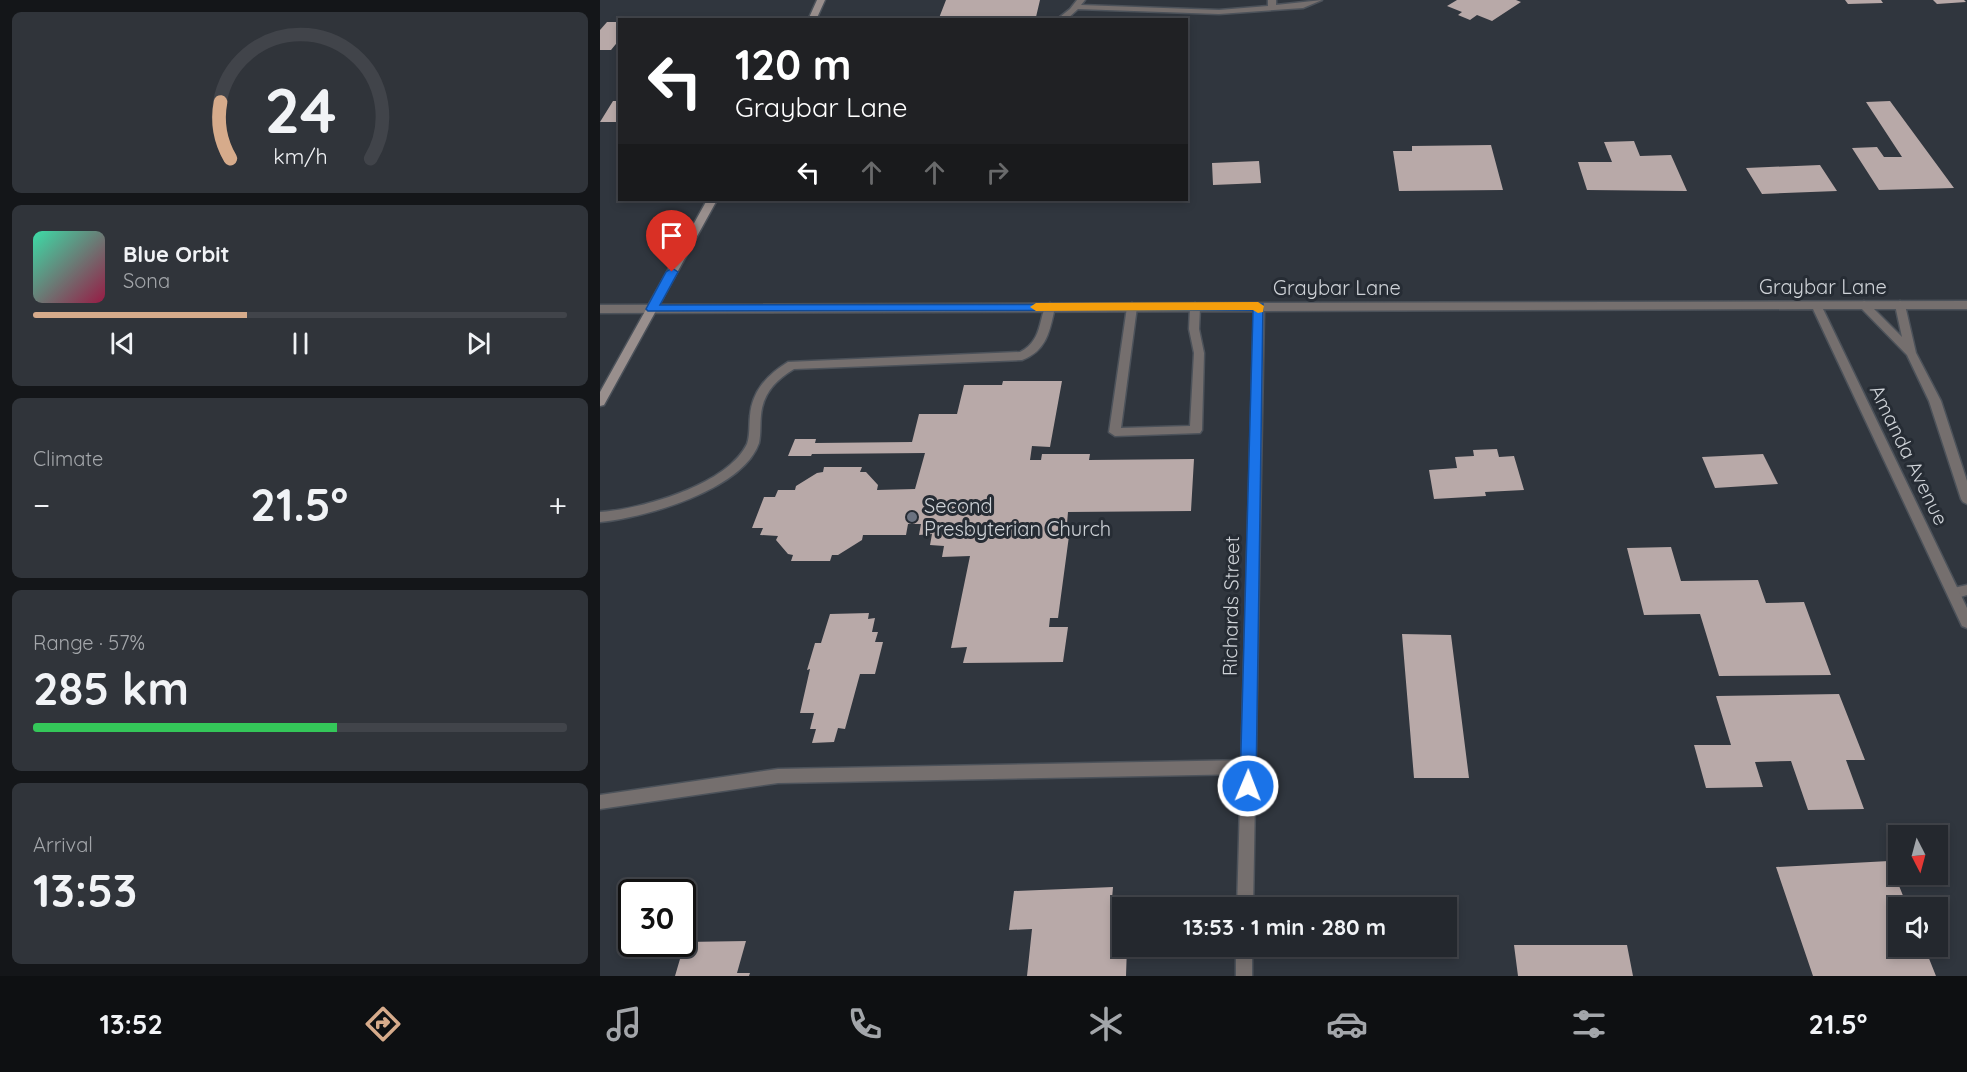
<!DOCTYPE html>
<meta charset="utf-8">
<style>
body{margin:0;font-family:Quicksand,sans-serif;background:#30343a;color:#f1f3f6;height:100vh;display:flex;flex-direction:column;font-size:22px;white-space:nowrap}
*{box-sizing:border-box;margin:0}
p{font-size:20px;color:#a3a6aa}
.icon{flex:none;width:33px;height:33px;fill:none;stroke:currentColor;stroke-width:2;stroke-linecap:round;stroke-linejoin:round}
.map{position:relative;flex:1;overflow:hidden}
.details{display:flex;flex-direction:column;gap:12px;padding:12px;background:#141619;width:600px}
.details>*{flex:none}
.banner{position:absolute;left:18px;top:18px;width:570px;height:183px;border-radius:0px;box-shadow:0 3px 9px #0003,0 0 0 2px #41444a;background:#202124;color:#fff;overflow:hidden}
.needle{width:39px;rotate:174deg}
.buttons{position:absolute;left:1288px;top:825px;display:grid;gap:12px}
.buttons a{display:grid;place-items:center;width:60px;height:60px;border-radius:0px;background:#24282e;box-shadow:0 3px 9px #0003,0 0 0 2px #41444a;font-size:30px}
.speed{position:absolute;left:18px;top:879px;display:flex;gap:12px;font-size:30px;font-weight:700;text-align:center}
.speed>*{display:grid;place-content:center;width:78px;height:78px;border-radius:50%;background:#24282e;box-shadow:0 3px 9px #0003,0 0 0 2px #41444a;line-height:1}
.speed .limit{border:3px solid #111;border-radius:9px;background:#fff;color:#111}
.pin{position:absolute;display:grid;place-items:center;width:51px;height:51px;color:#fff;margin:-62px -26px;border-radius:50% 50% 50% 0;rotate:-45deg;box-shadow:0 0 6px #0007}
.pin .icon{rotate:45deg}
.me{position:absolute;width:66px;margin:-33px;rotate:1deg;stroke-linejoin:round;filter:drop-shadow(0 0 4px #0008)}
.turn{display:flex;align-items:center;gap:21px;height:126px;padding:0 18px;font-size:27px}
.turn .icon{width:78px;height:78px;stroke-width:2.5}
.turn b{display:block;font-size:42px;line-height:51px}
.lanes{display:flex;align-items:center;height:57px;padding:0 18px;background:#0003;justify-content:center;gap:30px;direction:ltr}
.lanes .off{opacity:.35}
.big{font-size:45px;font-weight:700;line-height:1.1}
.details .tile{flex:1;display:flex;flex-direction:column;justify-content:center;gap:9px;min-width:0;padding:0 21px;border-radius:9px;background:#30343a}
.details .dial{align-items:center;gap:0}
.dial svg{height:156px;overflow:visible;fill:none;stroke:#41444a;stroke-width:7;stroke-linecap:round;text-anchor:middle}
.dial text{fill:#f1f3f6;stroke:none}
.song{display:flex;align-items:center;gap:18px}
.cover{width:72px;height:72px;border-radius:9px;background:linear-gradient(135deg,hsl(160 70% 55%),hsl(340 70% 35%))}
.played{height:6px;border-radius:3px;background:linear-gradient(90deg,#d6ab8b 40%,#41444a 40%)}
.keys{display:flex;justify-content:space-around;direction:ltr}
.heat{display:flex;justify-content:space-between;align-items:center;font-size:33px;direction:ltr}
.charge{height:9px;border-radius:4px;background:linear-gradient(90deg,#34c759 57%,#41444a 0)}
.trip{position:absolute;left:512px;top:897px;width:345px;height:60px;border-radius:0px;background:#24282e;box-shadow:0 3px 9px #0003,0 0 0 2px #41444a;font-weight:700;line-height:60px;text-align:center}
.dock{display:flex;height:96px;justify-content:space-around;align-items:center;background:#0e1012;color:#a3a6aa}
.dock .icon{width:42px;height:42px}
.dock .selected{color:#d6ab8b}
.dock b{font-size:27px;color:#f1f3f6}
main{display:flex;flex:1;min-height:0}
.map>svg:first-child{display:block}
</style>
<main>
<section class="details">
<div class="tile dial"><svg viewBox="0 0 100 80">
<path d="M14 69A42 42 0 1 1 86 69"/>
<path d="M14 69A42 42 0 0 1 9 40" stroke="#d6ab8b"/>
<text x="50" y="56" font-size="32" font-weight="700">24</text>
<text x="50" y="72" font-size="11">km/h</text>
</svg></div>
<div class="tile">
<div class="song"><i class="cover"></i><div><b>Blue Orbit</b><p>Sona</p></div></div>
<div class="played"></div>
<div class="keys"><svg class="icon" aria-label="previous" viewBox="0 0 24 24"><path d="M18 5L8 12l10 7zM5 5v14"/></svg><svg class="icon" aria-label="pause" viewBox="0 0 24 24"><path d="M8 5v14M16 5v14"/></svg><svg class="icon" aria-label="next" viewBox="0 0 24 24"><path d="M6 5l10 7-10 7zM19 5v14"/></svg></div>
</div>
<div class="tile"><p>Climate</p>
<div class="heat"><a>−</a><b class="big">21.5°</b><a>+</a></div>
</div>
<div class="tile"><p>Range · 57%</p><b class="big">285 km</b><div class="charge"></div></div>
<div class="tile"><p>Arrival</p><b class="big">13:53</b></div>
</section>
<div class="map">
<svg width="1367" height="976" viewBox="0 0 1367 976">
<rect width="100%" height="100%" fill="#30363e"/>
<path fill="#b8a9a8" d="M346,0h94l-4,17 -97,1z
M857,0h59l5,2 -29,19 -15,-6 -7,5 -12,-5 4,-3 -15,-6z
M1245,0h36l2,3 -35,1z
M1333,0h31l2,2 -29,2z
M7,22h13v17l-9,11h-11v-20z
M13,101h7v21h-20z
M1290,101l64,87 -75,2 -27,-42 25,-1 7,10h18l-36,-55z
M1034,141l6,15 31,-1 16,36 -100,-1 -9,-28h34l-8,-20z
M891,145l12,45 -104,1 -6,-40h19v-5z
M659,161l2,22 -48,2 -1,-22z
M1220,165l17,26 -75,3 -16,-26z
M403,381h59l-12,66 -18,-1 -2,14h11l1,-6h48l-1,6 105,-1 -3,52 -123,1 -2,24h3l-11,82h-8l-1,9h19l-5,35 -100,1 4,-16 -16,1 19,-92 -28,1 2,-11 -14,-1 2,-11 -13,1 2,-11h-13l-2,11h-43l-1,5 -24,15h-6l-2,6h-39l2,-6 -5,-1 -12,-14 2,-4 -18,-1 3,-7h-11l12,-31h11l3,-7h17l1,-4 21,-13 6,-1 1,-5h38l-2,5h6l12,13 -1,5 38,-1 10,-36 -113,1 -1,2h-23l7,-17h21l-1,4 97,-1 7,-28h38l7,-29h38z
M897,449l2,8 15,-1 10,34 -39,2 1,4 -52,3 -5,-29 28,-2 -2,-11 19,-1 -1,-6z
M1163,454l15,30 -63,4 -13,-31z
M1071,547l10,34 77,-1 8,23 38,-1 27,73 -112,1 -19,-62 -56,1 -17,-67z
M269,613l-1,6 7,-1 -3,14h6l-3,10h8l-8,32h-15l-15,55 -7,-1 -4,14 -22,1 4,-14h-6l4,-16h-14l10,-44 -3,1 8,-27h6l9,-29z
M802,634l49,1 18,143h-55z
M1239,694l26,66h-19l18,49 -56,1 -17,-49 -36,1 8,25 -57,1 -12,-43h37l-15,-49z
M1289,861l19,47h-9v38h25l12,30h-123l-37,-109z
M513,887l-3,36 12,-1v24h5l-1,30h-99l5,-47 -23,1 5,-39z
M146,941l-9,32h13l-1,3h-74l10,-34z
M914,945h113l6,31h-115z"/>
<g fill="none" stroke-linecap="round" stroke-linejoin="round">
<defs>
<path id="lane" d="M477,0h8l-4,5 138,5 49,-4v-6h8v5l46,-5 -19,8 -84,6 -141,-5 -12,11h-10l14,-11z
M1264,301l4,2 34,34 -7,-32 5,-4 5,4 11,48 25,48 26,80v23l-4,-2 -2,-3 -32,-98 -22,-46 -47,-48 -1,-2z
M450,303l5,4c-5,23 -8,44 -33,53l-228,9c-18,11 -31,24 -33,46 -1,9 0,19 -2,28 -16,47 -115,75 -159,79v-10c42,-3 127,-27 147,-68 3,-8 2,-19 3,-28 2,-25 17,-41 38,-54l232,-10c26,-13 17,-42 30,-49z
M532,303l5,4 -16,121 69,-2 4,-73 -5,-24 1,-22 5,-4 5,4 -1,22 5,24 -2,77 -2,3 -85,3 -6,-4 18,-125z
M1367,585v10l-13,4 -5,-2 -1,-4 1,-4z
M648,760l5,2 2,5 -2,5 -5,2 -470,9 -178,26v-14l178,-26z"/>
<path id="street" d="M1367,301v8h-144l144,299v20l-5,-2 -149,-317 -549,2 -11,597h-16l17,-597 -654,2v-8z
M636,946h16v30h-16z"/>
<path id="secondary" d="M217,0h8l-9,20h-8z
M107,200h10l-113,205 -4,1v-14z"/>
</defs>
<use href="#lane" stroke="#4c525a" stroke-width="3"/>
<use href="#street" stroke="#4c525a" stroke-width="3"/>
<use href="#secondary" stroke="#4c525a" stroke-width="3"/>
<use href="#lane" fill="#756f6e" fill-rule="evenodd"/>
<use href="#street" fill="#756f6e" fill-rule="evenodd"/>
<use href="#secondary" fill="#998f8d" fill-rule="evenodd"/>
</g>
<path fill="#1a73e8" stroke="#114b97" stroke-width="1.5" d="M72,268l6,4 -18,33 603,-1 -7,482 -2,6 -6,2 -6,-2 -2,-6 13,-476 -605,1 -2,-2 20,-37z"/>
<path fill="#f59e0b" d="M658,302l6,4 -1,6 -5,1 -5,-3 -217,1 -6,-4 6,-4z"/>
<circle fill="#6b7280" stroke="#262c34" stroke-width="2" cx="312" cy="517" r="6"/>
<g text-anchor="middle" stroke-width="6" stroke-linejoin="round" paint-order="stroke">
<g font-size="20" fill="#ced2d7" stroke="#262c34">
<text x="1223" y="294">Graybar Lane</text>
<text x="737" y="295">Graybar Lane</text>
<text transform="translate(1309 455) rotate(64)" y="7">Amanda Avenue</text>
<text transform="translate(631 606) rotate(-89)" y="7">Richards Street</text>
</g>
<g font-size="20" fill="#ced2d7" stroke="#262c34" text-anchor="start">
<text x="324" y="513">Second<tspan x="324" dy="23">Presbyterian Church</tspan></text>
</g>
</g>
</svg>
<div class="buttons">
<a><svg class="needle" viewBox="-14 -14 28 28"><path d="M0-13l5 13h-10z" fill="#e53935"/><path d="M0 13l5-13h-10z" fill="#a3a6aa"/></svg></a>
<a><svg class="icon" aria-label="sound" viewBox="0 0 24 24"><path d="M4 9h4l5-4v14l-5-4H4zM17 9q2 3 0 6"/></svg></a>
</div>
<div class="speed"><div class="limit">30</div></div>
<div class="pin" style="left:72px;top:272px;background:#d93025"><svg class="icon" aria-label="arrive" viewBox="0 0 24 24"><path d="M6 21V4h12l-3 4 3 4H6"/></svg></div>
<svg class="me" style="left:648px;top:786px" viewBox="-20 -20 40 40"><circle r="17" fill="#1a73e8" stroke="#fff" stroke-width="3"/><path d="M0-11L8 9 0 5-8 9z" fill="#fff"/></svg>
<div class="trip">13:53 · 1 min · 280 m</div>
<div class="banner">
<div class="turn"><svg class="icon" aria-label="left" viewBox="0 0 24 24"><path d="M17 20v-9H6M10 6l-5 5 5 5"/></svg><div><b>120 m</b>Graybar Lane</div></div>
<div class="lanes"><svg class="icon" aria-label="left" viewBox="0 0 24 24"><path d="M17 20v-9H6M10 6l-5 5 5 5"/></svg><svg class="icon off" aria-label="ahead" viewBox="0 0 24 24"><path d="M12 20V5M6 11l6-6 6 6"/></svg><svg class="icon off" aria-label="ahead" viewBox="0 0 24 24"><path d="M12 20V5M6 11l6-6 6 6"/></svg><svg class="icon off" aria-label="right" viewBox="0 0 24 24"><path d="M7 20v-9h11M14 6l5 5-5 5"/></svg></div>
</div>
</div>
</main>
<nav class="dock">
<b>13:52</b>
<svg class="icon selected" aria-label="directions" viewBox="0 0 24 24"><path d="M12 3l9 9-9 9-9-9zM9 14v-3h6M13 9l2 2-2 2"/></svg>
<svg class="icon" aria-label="music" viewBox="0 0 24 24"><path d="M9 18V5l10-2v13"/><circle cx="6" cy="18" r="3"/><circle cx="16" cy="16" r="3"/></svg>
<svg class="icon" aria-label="phone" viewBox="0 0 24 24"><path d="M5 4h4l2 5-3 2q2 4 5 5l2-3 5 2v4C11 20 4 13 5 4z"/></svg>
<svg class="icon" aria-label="climate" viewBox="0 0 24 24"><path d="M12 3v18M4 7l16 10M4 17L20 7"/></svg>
<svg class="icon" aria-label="car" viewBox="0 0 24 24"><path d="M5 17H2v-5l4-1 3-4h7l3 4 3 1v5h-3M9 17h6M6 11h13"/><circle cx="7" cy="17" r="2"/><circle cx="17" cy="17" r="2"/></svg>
<svg class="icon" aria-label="filters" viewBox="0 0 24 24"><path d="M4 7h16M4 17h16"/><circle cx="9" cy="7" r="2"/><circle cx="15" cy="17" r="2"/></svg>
<b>21.5°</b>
</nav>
